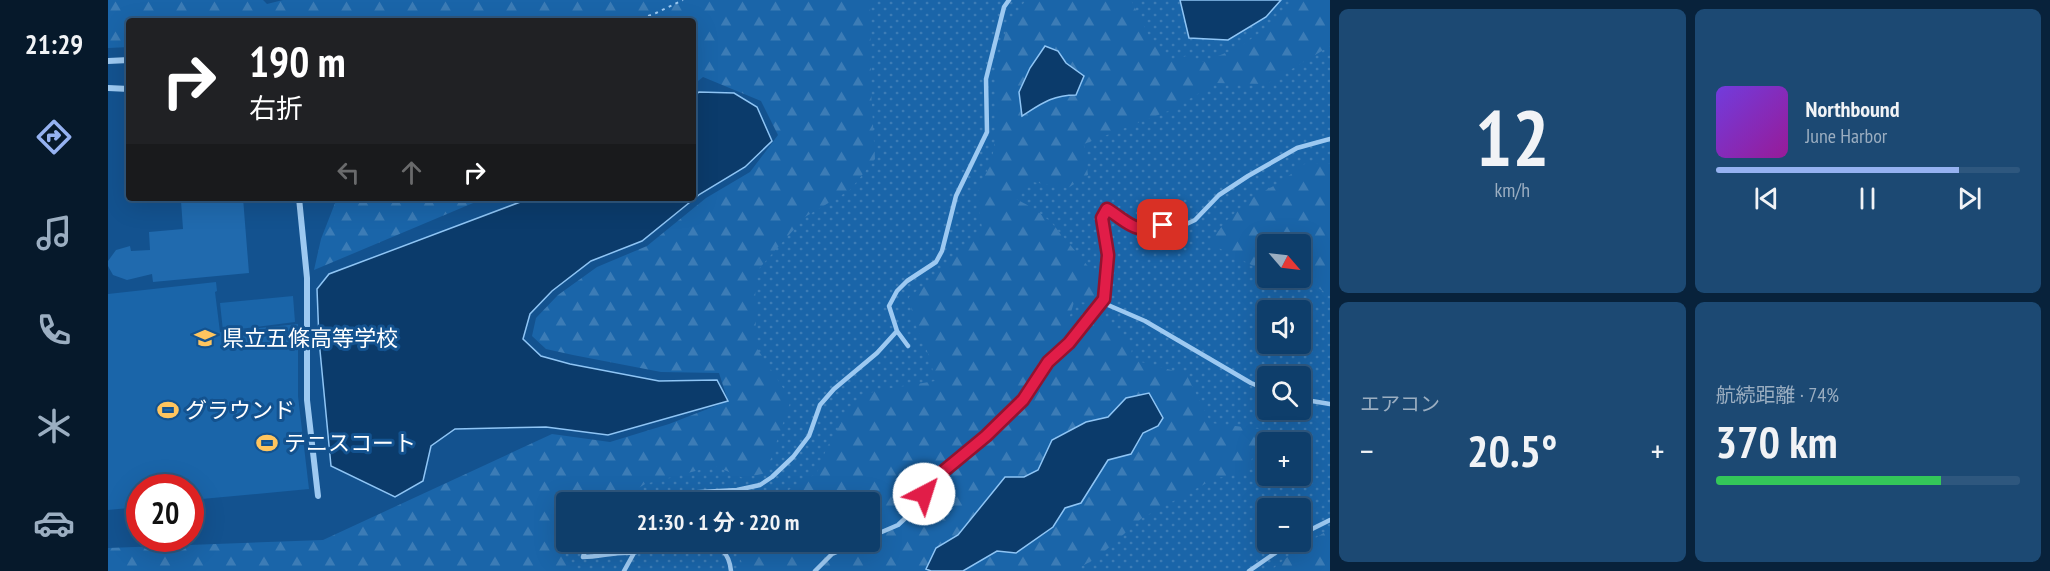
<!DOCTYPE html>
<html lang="ja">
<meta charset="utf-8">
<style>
body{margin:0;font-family:"PT Sans Narrow","Noto Sans JP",sans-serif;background:#1c4973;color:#f1f3f6;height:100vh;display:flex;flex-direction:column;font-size:22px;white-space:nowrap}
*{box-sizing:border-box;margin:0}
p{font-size:20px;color:#9baec1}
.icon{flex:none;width:33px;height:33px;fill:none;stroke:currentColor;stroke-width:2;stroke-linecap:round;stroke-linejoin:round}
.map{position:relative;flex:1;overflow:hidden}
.drawer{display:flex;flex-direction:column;gap:9px;padding:9px;background:#08223b;width:720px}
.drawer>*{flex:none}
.banner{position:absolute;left:18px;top:18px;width:570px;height:183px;border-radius:6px;box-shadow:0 6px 24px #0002,0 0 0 2px #2e577e;background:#202124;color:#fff;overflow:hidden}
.needle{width:39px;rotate:118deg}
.buttons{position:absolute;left:1149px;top:234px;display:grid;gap:12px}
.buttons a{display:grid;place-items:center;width:54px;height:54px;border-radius:6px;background:#0e3e6b;box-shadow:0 6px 24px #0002,0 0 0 2px #2e577e;font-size:30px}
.speed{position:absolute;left:18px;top:474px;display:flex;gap:12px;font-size:30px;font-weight:700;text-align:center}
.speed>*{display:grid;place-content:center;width:78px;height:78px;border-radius:50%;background:#0e3e6b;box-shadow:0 6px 24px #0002,0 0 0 2px #2e577e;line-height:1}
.speed .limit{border:9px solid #d22;background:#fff;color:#111}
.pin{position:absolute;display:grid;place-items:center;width:51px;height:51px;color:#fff;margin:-26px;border-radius:12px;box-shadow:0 3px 9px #0006}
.me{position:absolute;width:66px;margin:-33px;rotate:40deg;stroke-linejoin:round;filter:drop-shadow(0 0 4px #0008)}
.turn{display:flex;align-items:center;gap:21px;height:126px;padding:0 24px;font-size:27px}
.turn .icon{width:78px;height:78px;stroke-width:2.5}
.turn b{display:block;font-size:42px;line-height:51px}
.lanes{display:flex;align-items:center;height:57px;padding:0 24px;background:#0003;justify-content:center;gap:30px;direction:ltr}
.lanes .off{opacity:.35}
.big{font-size:45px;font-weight:700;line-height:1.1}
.drawer .tile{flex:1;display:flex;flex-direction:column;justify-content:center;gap:9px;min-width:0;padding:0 21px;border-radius:9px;background:#1c4973}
.drawer .dial{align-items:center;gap:0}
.dial b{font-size:78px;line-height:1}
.song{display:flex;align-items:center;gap:18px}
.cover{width:72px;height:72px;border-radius:9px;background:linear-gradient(135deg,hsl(260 70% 55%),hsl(300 70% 35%))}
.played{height:6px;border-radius:3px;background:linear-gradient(90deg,#95b2f1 80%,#2e577e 80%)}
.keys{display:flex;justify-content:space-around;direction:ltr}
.heat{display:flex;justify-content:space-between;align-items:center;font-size:33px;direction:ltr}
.charge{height:9px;border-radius:4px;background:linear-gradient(90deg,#34c759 74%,#2e577e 0)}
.drawer .tiles{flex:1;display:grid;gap:9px;grid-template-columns:repeat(2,1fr)}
.trip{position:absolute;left:448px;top:492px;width:324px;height:60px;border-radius:6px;background:#0e3e6b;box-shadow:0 6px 24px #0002,0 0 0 2px #2e577e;font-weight:700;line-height:60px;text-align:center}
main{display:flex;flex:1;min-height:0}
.tab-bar{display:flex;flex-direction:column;width:108px;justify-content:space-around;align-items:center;background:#06192b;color:#9baec1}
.tab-bar .icon{width:42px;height:42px}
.tab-bar .active{color:#95b2f1}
.tab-bar b{font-size:27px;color:#f1f3f6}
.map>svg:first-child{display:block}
</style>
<main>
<nav class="tab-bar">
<b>21:29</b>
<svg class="icon active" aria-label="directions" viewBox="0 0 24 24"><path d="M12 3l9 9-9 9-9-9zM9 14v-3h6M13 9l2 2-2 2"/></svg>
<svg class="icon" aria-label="music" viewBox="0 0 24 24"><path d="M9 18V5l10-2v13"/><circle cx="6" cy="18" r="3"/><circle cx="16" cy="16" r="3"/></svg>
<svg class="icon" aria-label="phone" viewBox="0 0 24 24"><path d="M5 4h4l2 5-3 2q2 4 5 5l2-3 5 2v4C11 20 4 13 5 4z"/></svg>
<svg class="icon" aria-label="climate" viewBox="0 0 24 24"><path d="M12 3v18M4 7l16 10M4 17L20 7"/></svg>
<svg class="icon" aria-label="car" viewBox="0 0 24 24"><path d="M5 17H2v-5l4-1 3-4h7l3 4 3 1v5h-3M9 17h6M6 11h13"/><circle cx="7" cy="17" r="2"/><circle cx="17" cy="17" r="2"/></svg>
</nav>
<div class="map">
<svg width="1222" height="571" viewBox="0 0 1222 571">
<defs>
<pattern id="grass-dots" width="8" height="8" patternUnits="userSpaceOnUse" patternTransform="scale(1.5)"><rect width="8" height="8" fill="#1a65a9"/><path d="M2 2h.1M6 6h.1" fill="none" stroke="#3c7cb6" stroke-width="1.8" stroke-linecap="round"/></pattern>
<pattern id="forest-firs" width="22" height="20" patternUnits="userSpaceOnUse" patternTransform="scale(1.5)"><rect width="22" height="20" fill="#1a65a9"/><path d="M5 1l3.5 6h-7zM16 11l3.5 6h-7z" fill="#3c7cb6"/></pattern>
</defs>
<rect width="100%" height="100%" fill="#13528f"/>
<path fill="url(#grass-dots)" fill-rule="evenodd" d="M730,0h492v571h-820l34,-70 207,-86 -57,-85zM1160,244h32v34h-32zM1160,310h32v34h-32zM1160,376h32v34h-32zM1160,442h32v34h-32zM459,502h303v40h-303zM1160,508h32v34h-32z"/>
<path fill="url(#forest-firs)" d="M0,0h155l4,4 16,-4h587l1,90 4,69 -25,31 -45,27 -50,56 1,74 35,53 -25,73 -23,5 -28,-12 -70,18 -28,18h-50v33l-11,7 16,29h-464v-23l215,-8 229,-106 58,8 59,-18 59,-23 -9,-28 -58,-1 -88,-17 -27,-6 -14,-13 4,-18 22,-23 39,-28 50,-21 59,-48 44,-26 28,-37 -17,-34 -58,-24 -10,8v-64h-564v26l-21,1z
M918,0h105l21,42 18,20 16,-6 17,6 35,-14 40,-28 18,-20h34v46l-63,38 -51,-1 -45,27 -87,34 4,31 -20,13 -41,-7 -11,18 17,9 18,14 46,55 4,14 -6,12 -21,-1 -5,17h32l32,25 -3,15 56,15 25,49 66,8 -5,11h-4l-1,10 -14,3 -5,16 -34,8 -72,39 -45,40 -24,13h-332c4,-13 -6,-19 -15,-27l1,-2h143v-40h-93l5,-8 35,-21 10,-26 20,-34 27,-22 61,-10 -5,-23 -16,-37 -5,-24 25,-20 48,-49 -5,-34 15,-35 5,-32 -2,-57 13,-46z
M1198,163l24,1v132l-19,-13 -26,-5h15v-34h-32l-1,29 -58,-30 17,-22 24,-22 29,-16z
M229,198h148l-171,72 7,-31z
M1222,529v42h-60l26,-21z"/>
<path fill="#1a65a9" d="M108,282l1,9 -2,1 5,40 78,-8v72l11,93 -118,11 -1,-12h-50l-1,19 -31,3v-216z
M185,296l2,26 -72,9 -3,-28z"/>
<path fill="#0b3b6b" stroke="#8fc5f5" stroke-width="1.5" d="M1072,0h101l-15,17 -38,23 -39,-2z
M937,46l13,5 8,12 18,13 -8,19c-24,0 -35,9 -54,21l-3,-24 11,-24z
M591,92l35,1 23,14 15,34 -27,26 -45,27 -58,47 -51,20 -39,30 -22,23 -7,25 18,17 29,8 89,17 58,-1 11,21 -120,34 -62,-8 -91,2 -24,17 -8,35 -28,16 -64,-31 -12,-126 -2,-51 12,-15 202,-76h162v-101z
M1041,393l14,25 -5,8 -15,7 -12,21 -23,6 -27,43 -16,5 -12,19 -37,26 -19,-2 -34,20h-32l-5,-2 10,-21 22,-13 47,-58h19l14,-7 14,-30 34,-18 22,-5 18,-19z"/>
<path fill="#206aae" d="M104,198h31l6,75 -96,9 -1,-8 -25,6 -14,-5 -5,-9v-5l8,-11 14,-4 1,5 19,-1 -1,-18 34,-3 -2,-28z"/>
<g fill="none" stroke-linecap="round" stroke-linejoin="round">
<path stroke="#9dc9f1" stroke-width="2" stroke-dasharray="3 4.5" stroke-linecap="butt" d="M526,21l22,-8 27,-13"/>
<path stroke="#9dc9f1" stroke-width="4.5" d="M996,299l4,6 37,16 106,62 17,7
M800,346l-11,-15 -8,-25 8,-15 10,-10 29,-19 6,-11 14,-55 31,-64 -1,-53 18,-72 5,-7
M1192,399l30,5
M552,502l23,-9 54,-3 23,-5 12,-8 21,-20 16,-21 11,-31 14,-16 43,-36 20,-22
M1192,535l30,-15
M762,537l28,-12 16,-15 20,-31 52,-43 37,-36 25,-39 21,-18 35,-44 4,-44 -6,-37 5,-9 25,19 18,1 13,-4 17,2 15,-7 24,-25 29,-19 49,-28 33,-9
M489,542l-11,6 -3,9c17,0 34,-6 51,-4
M594,542c18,5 27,9 29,29
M516,571l10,-18 26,-11
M707,571l17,-17 28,-12
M1141,571l42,-29"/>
<path stroke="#9dc9f1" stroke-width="6" d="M0,61l21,-1
M0,88l21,1
M191,198l8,80v122l11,96"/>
</g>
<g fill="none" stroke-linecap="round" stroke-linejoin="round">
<defs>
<path id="route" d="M816,494l10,-15 52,-43 37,-36 25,-38 21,-19 35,-44 4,-44 -6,-37 5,-9c24,15 26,25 56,16"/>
</defs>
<use href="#route" stroke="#92132f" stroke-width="15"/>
<use href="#route" stroke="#e11d48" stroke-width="10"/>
</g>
<defs>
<symbol id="school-bare" viewBox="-9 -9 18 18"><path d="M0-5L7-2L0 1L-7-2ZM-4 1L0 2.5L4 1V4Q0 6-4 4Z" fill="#ffc55e" stroke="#13528f" stroke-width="2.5" paint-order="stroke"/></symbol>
<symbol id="stadium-bare" viewBox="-9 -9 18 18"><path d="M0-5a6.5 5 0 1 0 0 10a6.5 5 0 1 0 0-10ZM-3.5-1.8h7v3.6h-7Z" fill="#ffc55e" stroke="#13528f" stroke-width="2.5" paint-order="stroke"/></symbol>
</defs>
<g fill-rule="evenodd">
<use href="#school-bare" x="82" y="323" width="30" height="30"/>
<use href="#stadium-bare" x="45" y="395" width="30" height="30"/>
<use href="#stadium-bare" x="144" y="428" width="30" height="30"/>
</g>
<g text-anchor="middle" stroke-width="6" stroke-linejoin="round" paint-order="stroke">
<g font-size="22" fill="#fff" stroke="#13528f" text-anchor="start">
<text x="114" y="346">県立五條高等学校</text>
<text x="77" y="418">グラウンド</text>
<text x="176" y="451">テニスコート</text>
</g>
</g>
</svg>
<div class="buttons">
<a><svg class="needle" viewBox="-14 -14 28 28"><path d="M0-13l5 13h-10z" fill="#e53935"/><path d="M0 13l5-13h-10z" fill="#9baec1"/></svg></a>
<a><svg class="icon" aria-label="sound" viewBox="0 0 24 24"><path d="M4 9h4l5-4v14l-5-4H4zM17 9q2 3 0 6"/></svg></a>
<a><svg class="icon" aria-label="search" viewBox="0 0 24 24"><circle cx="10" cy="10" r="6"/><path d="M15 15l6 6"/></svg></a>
<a>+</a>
<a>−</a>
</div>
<div class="speed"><div class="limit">20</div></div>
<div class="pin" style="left:1055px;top:225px;background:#d93025"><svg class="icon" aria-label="arrive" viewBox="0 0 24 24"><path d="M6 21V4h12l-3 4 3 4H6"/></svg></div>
<svg class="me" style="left:816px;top:494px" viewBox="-20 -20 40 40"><circle r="19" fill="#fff"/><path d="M0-13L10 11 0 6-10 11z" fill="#e11d48"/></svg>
<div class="trip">21:30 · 1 分 · 220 m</div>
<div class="banner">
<div class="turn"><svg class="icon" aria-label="right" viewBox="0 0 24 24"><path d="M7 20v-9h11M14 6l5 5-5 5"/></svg><div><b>190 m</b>右折</div></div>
<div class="lanes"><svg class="icon off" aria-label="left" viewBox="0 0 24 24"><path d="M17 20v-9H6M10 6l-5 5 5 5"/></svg><svg class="icon off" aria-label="ahead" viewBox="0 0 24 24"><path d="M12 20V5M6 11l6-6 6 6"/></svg><svg class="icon" aria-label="right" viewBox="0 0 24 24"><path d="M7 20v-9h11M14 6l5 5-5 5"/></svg></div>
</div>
</div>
<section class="drawer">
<div class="tiles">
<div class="tile dial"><b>12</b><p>km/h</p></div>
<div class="tile">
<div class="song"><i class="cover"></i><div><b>Northbound</b><p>June Harbor</p></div></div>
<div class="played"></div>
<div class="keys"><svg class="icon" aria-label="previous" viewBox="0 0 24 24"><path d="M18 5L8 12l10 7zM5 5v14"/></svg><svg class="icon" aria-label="pause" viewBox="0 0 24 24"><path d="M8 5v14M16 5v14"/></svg><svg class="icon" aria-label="next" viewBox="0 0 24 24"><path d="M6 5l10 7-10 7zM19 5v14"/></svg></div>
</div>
<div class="tile"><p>エアコン</p>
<div class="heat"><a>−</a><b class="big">20.5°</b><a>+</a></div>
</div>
<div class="tile"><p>航続距離 · 74%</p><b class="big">370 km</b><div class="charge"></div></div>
</div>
</section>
</main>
